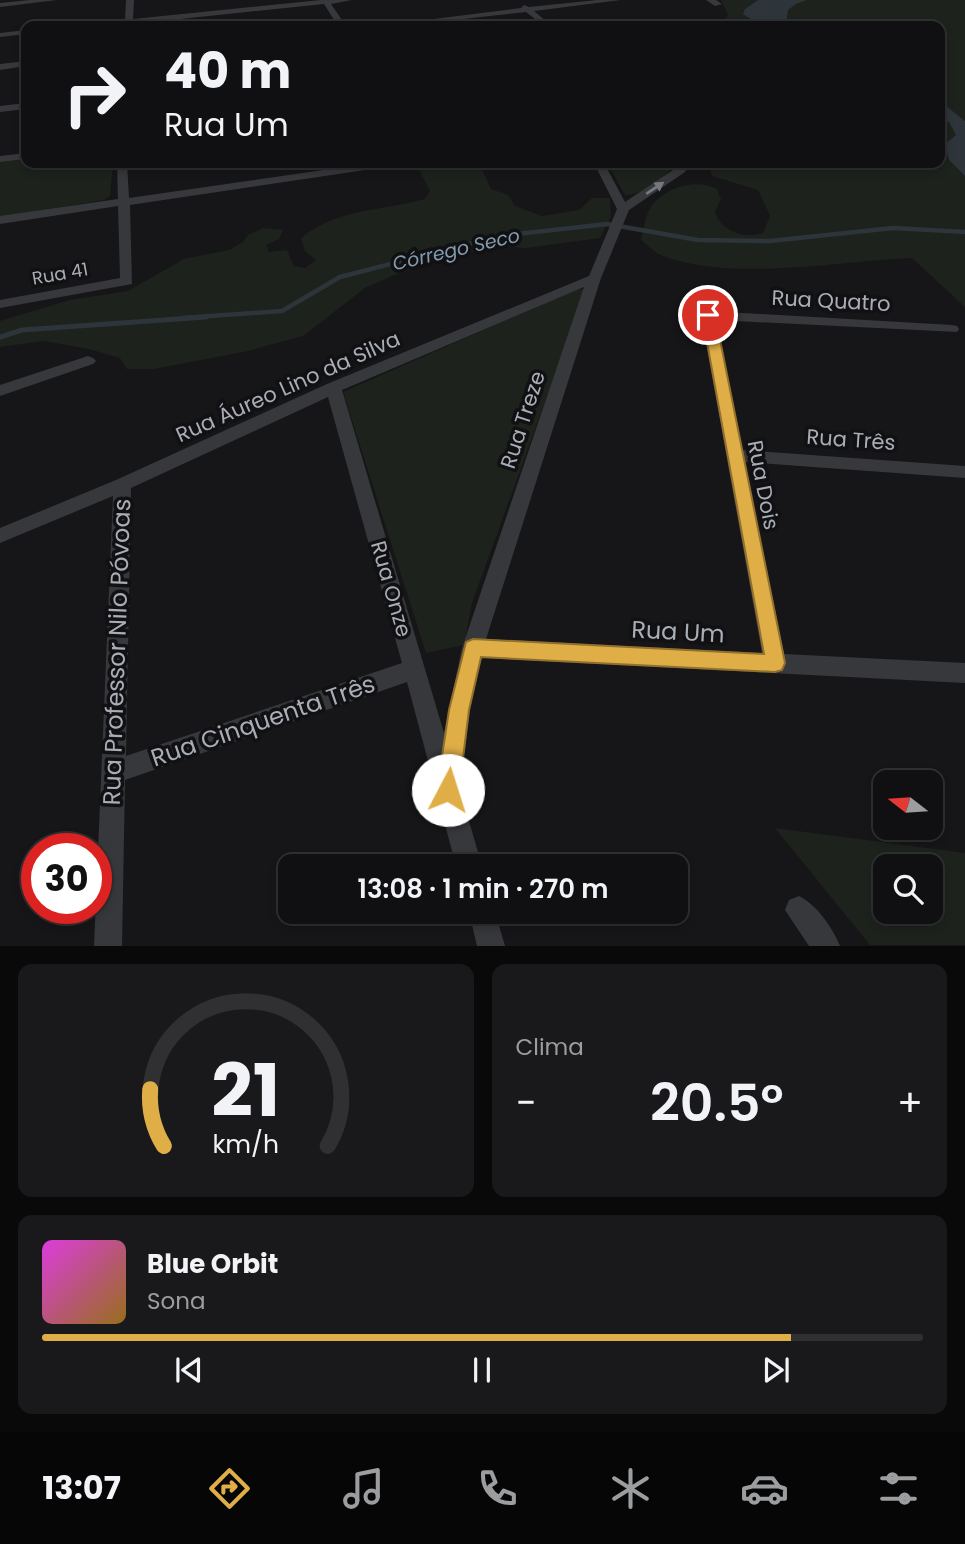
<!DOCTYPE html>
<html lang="pt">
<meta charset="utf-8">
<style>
body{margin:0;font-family:Poppins,sans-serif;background:#19191b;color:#f1f3f6;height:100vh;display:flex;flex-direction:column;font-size:26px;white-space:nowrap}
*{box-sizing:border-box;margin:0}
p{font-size:23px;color:#9c9d9f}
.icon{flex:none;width:38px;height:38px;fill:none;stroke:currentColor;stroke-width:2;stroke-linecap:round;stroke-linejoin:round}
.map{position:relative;height:946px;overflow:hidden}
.panel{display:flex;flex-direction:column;gap:18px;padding:18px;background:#09090a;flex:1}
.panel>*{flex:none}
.guide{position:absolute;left:21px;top:21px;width:924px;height:147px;border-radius:14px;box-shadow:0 4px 10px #0003,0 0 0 2px #303032;background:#101012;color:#f1f3f6;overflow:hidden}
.needle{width:46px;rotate:287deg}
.controls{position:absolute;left:873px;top:770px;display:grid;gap:14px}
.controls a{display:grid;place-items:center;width:70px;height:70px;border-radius:14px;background:#101012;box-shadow:0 4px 10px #0003,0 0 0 2px #303032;font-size:35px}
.speed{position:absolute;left:21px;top:833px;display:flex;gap:14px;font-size:35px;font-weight:700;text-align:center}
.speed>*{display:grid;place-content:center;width:91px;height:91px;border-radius:50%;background:#101012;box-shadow:0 4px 10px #0003,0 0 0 2px #303032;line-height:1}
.speed .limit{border:10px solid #d22;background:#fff;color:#111}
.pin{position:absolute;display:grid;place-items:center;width:60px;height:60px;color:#fff;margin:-30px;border:4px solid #fff;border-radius:50%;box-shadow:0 2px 7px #0007}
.me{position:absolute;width:77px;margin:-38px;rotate:5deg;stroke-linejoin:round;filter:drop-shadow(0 0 5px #0008)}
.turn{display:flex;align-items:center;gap:24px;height:147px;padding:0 28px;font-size:32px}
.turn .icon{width:91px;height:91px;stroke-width:2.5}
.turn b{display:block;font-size:49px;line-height:60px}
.big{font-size:52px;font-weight:600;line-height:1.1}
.panel .card{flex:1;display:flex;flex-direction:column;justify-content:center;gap:10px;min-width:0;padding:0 24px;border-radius:14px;background:#19191b}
.panel .dial{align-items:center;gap:0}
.dial svg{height:182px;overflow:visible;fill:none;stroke:#303032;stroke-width:7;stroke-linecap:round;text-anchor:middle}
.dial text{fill:#f1f3f6;stroke:none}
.song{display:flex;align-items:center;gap:21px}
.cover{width:84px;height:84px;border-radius:10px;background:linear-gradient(135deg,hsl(300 70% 55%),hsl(40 70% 35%))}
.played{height:7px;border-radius:4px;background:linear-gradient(90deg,#e0ae46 85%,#303032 85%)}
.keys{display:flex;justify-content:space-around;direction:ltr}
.heat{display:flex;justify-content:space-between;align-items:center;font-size:38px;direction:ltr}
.panel .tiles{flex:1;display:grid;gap:18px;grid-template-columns:1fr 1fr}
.card:last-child{grid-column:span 2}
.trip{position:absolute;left:278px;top:854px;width:410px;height:70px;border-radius:14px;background:#101012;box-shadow:0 4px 10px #0003,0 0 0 2px #303032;font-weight:600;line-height:70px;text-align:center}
.tab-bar{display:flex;height:112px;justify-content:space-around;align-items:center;background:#060607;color:#9c9d9f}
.tab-bar .icon{width:49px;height:49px}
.tab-bar .current{color:#e0ae46}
.tab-bar b{font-size:32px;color:#f1f3f6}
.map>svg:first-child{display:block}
</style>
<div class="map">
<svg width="965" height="946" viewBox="0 0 965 946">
<rect width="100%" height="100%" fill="#161618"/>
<path fill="#1d221d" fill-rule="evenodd" d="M721,0h37l-13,9 5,12 11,5h-84l47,-5 4,-6z
M807,0h158v121l-25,-20v-75l-154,-1 1,-15 9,-6z
M940,118l9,4 8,13 -8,25 16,16v131l-53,-49c-73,3 -181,24 -249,-2 -8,-3 -15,-11 -22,-16 3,-10 4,-25 10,-33 14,-20 45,-29 66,-18l4,10 -6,13c7,20 29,27 48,21l7,-17 -12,-26 -46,-14 -4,-13h232z
M26,159v4h87l-3,33 -6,4 -104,17v-55z
M423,163h56l12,26 17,6 7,11 27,10 37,-6 13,-12h18l1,19 -11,21 -74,10 -29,-2 -64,16 -39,13 -29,13 -62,48 -55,15 -94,18h-27l-7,-11 -31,-9 -45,-8 -44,6v-26l70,-21 58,-9 56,-32 45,-9 14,-8 5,-7 15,-7 20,2 -4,9 -13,6 3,7 18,-2 7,16 11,2 11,-8 -11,-9 -4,-13c37,-30 81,-27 124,-39l5,-8 -14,-27z
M607,163h68v1c-9,13 -35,32 -50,31z
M586,289l-114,314 -8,42 -38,8 -83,-261 232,-102z
M775,828l190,25v92h-95zM886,866h45v46h-45z"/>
<path fill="#2d343a" d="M758,0h49l-11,4 -8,6 -2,15 2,1h-27l-18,-12 2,-5z
M940,101l25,20v55l-16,-16 -4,-16 11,-9 -7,-13 -9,-4z"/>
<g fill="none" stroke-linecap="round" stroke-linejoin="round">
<path stroke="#2d343a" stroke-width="4.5" d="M182,318l100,-7 58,-34 159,-41 108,-12 91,16 72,1 123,-13 72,4"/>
<path stroke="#2d343a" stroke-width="5" d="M0,337l22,-7 184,-13"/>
<path fill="#37383c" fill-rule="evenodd" d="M30,0h27l-57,7v-4z
M126,0h8l-1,19 188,-19h31l-21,4 15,22h-8l-14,-22 -191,20v2h-52l44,-6z
M597,0h24l-87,11 18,15h-8l-18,-14 -126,14h-23l144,-18 3,-3 5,2z
M706,0h10l6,4 -7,2z
M26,30v4l-26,3v-4z
M26,61v5l-26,4v-6z
M26,103v6l-26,3v-6z
M26,153v6l-26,3v-6z
M117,163h10l2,35 243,-35h25l-5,3 -262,39 2,79 -132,24v-8l120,-22 -2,-72 -118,18v-8l118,-17z
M594,163h10l21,39 51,-34 3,-5h10l-4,9 -56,38 -28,68 -115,361 276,14 -61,-338 7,-4 244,14 5,1 2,3 -2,3 -241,-12 26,130 223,16v12l-220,-16 39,192 181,9v20l-483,-25 -12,52 -10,80 22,76h-26l-49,-184 -282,98 -3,166h-28l19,-450 -113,47v-15l116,-48 211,-96 262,-108 28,-67zM584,287l-122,361 -18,85 -102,-343zM328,397l74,266 -276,93 5,-268z
M88,356l5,2 3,3 -3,3 -93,32v-11z
M799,896c17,8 34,32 41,50h-31l-24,-36 4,-10z
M469,912h26l10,34h-28z"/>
</g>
<defs><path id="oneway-solid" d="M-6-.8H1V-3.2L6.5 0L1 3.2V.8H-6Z" transform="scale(1.75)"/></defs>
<use fill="#76787f" href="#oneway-solid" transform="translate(655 188) rotate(-34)"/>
<path fill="#e0ae46" stroke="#92712e" stroke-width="2" d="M708,311l7,4 70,348 -3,7 -7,2 -294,-15 -12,53 -10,80 -3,8 -8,3 -8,-3 -3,-8 12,-80 17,-68 7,-3 291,15 -62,-339z"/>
<g text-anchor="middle" stroke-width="7" stroke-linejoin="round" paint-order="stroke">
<g font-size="18" fill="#a9adb6" stroke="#111113">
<text transform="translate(60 274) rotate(-10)" y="6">Rua 41</text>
</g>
<g font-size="19" font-style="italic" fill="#849aae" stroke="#111113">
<text transform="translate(456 249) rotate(-13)" y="7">Córrego Seco</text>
</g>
<g font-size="21" fill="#a9adb6" stroke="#111113">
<text transform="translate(831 301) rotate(3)" y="7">Rua Quatro</text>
<text transform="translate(288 387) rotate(-24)" y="7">Rua Áureo Lino da Silva</text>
<text transform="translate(523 420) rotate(-72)" y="7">Rua Treze</text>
<text transform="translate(851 440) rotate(4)" y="7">Rua Três</text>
<text transform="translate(763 485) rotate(79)" y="7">Rua Dois</text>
<text transform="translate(391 589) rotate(74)" y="7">Rua Onze</text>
</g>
<g font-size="24" fill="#a9adb6" stroke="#111113">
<text transform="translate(678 632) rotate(3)" y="8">Rua Um</text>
<text transform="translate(117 652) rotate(-88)" y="8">Rua Professor Nilo Póvoas</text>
<text transform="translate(263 721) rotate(-19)" y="8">Rua Cinquenta Três</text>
</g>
</g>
</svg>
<div class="controls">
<a><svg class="needle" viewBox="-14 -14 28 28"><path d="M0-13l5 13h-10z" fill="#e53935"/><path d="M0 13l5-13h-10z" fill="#9c9d9f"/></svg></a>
<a><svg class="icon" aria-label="search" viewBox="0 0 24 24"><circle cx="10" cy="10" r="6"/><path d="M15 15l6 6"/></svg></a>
</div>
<div class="speed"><div class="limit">30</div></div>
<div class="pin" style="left:708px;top:315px;background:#d93025"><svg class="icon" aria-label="arrive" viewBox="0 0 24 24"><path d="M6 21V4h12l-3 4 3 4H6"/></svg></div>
<svg class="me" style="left:448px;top:790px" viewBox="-20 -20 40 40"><circle r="19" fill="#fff"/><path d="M0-13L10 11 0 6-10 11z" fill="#e0ae46"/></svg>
<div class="trip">13:08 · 1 min · 270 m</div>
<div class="guide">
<div class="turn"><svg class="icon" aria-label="right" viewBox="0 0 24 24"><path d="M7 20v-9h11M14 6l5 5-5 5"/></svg><div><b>40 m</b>Rua Um</div></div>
</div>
</div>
<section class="panel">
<div class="tiles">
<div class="card dial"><svg viewBox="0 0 100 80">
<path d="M14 69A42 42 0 1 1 86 69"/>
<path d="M14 69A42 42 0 0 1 8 44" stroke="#e0ae46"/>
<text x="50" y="56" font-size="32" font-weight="700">21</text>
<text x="50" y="72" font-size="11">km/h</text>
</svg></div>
<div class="card"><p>Clima</p>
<div class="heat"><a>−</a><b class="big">20.5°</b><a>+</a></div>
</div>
<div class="card">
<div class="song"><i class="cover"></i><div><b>Blue Orbit</b><p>Sona</p></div></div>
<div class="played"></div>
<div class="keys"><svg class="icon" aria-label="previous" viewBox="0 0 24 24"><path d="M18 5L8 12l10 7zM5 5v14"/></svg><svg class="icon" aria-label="pause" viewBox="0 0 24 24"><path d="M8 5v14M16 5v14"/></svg><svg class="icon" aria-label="next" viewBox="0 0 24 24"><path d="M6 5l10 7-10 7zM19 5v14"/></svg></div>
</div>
</div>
</section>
<nav class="tab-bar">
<b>13:07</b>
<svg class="icon current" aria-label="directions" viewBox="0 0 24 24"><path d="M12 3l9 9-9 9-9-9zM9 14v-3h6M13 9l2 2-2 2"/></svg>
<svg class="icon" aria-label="music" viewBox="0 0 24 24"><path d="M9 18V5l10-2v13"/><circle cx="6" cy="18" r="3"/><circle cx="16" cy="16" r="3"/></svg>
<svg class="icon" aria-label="phone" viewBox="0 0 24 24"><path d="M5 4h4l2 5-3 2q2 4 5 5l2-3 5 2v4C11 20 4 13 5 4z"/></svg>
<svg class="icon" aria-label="climate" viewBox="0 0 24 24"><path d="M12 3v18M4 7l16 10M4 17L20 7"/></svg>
<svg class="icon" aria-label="car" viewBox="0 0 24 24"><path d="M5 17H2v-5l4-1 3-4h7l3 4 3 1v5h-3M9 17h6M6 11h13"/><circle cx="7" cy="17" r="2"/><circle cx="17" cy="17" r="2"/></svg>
<svg class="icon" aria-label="filters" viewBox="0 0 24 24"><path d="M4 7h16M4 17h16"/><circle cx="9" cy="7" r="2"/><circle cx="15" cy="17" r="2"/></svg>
</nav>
